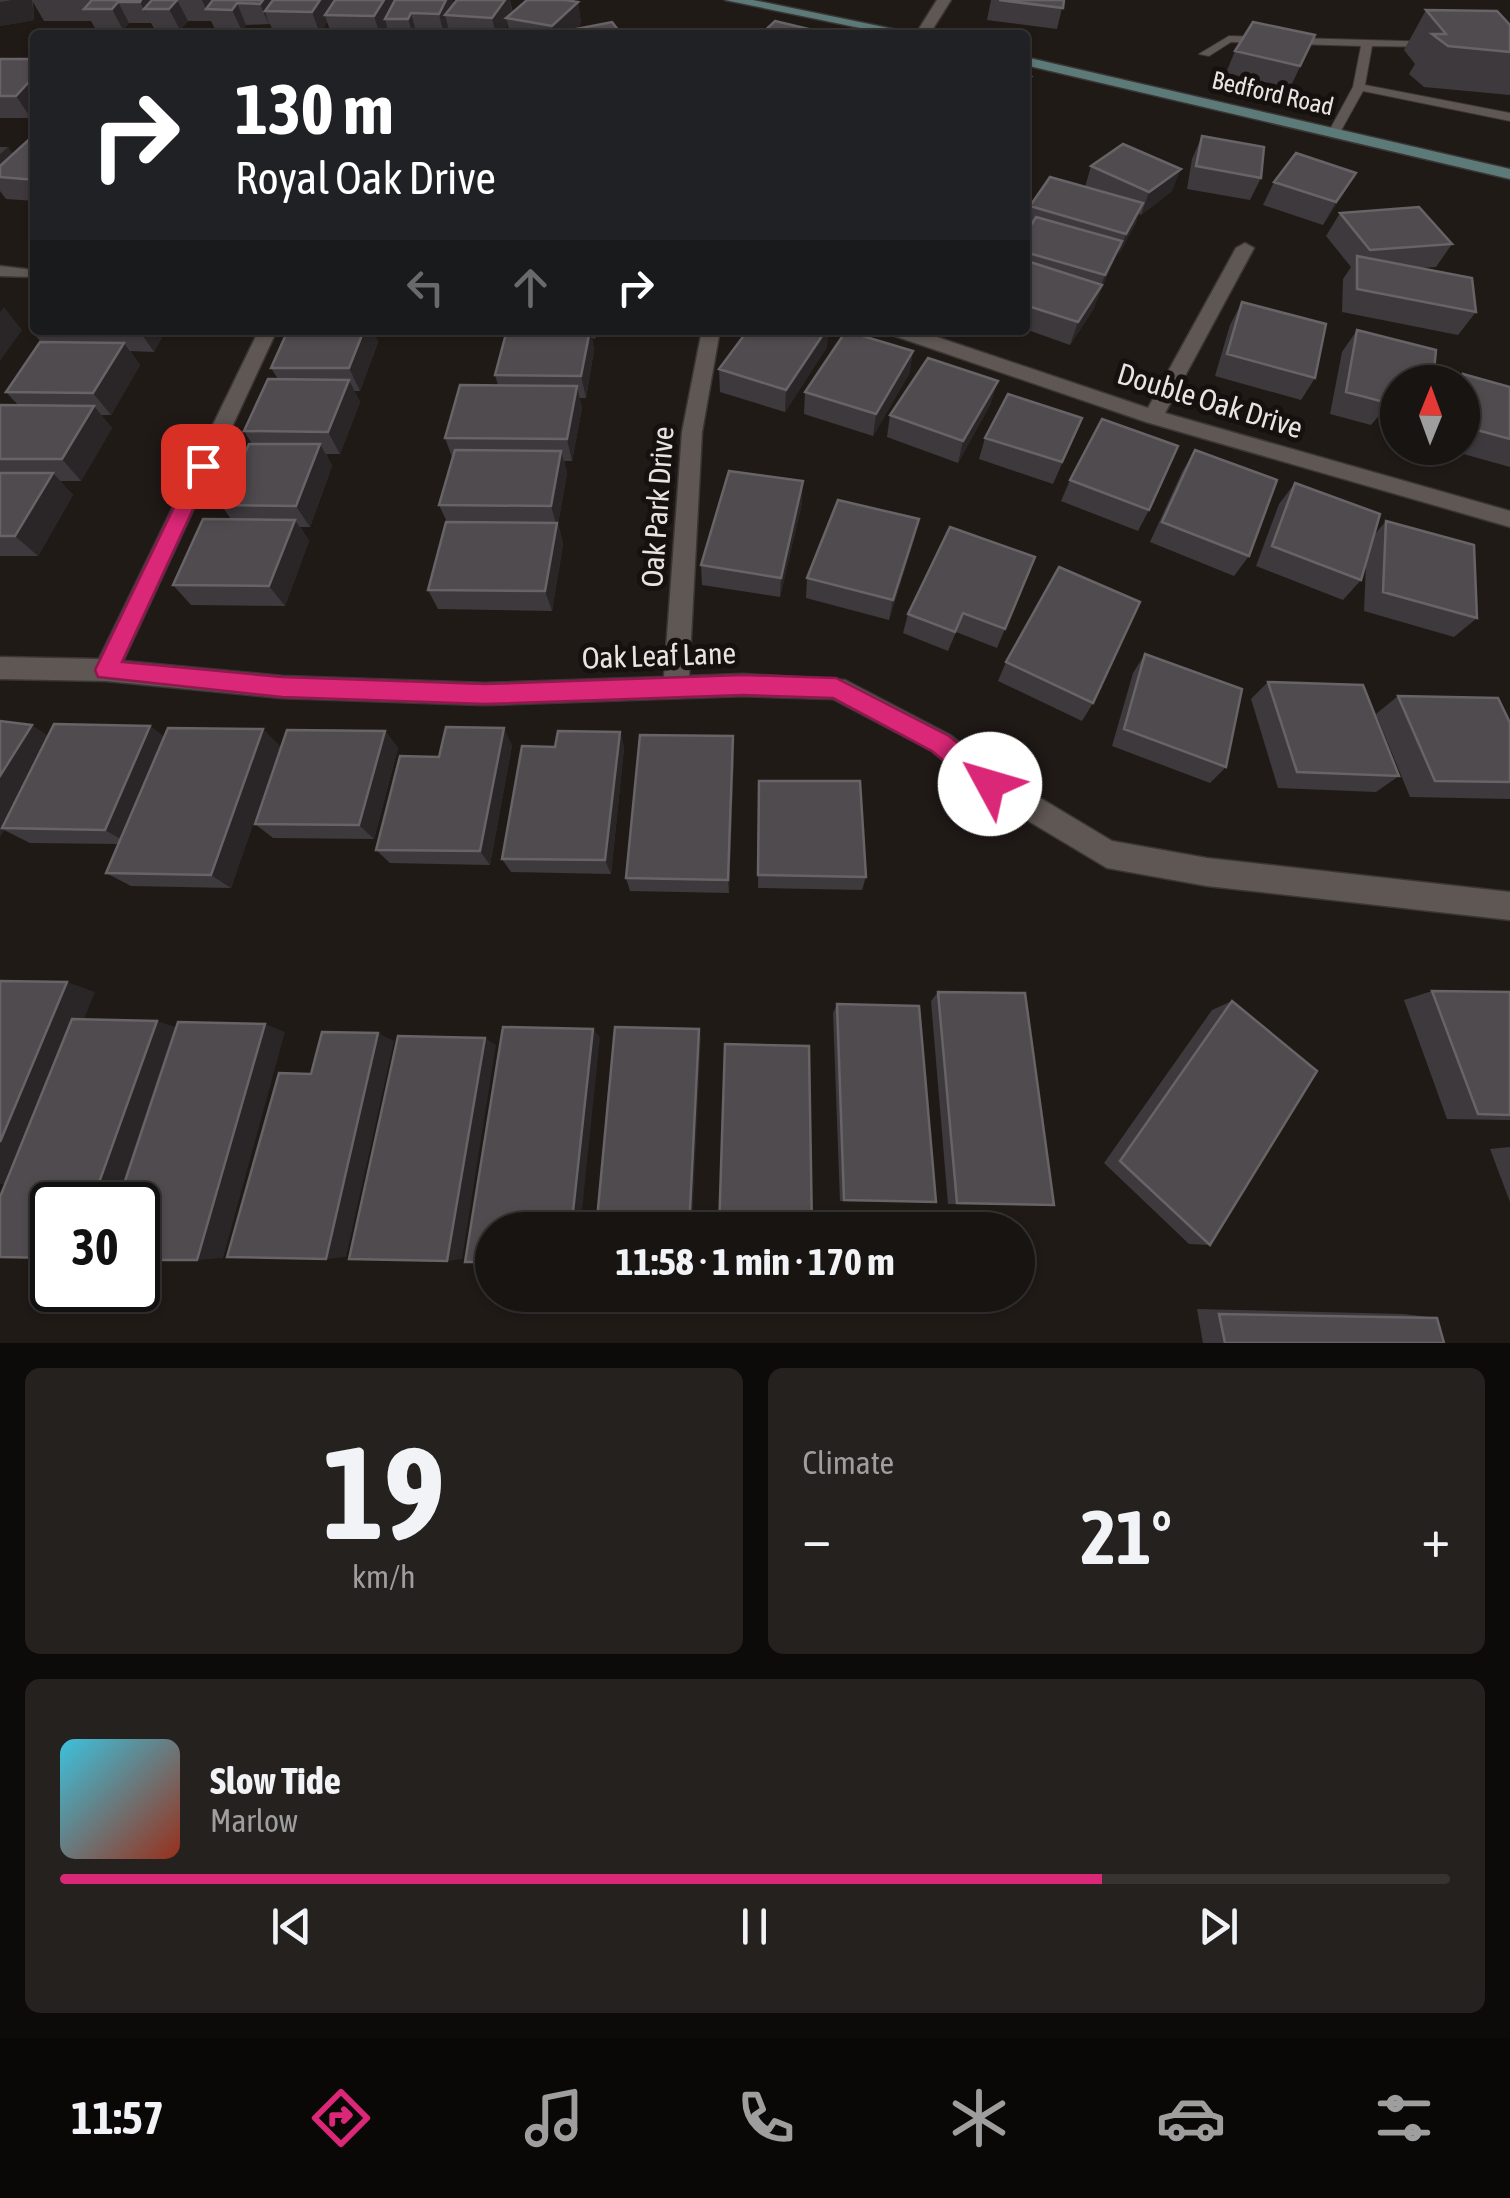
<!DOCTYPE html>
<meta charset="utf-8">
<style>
body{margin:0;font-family:"Asap Condensed",sans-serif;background:#25211f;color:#f1f3f6;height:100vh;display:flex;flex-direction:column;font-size:38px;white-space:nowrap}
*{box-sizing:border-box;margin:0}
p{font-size:32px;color:#9f9e9f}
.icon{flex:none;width:55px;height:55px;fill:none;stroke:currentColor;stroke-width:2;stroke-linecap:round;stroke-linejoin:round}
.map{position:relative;height:1343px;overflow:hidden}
.sheet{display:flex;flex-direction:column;gap:25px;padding:25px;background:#0d0b09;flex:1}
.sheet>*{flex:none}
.hud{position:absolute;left:30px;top:30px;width:1000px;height:305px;border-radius:10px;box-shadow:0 2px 8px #0004,0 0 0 2px #363331;background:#202124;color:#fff;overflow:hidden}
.needle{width:65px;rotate:1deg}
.tools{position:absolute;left:1380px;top:365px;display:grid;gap:20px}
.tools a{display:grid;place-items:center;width:100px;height:100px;border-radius:50%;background:#181411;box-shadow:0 2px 8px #0004,0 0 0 2px #363331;font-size:50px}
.speed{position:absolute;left:30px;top:1182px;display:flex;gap:20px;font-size:50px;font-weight:700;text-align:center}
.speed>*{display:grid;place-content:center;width:130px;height:130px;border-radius:50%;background:#181411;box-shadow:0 2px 8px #0004,0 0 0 2px #363331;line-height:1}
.speed .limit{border:5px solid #111;border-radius:15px;background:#fff;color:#111}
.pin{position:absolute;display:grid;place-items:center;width:85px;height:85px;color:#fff;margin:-42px;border-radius:20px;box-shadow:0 5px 15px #0006}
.me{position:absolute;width:110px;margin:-55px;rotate:309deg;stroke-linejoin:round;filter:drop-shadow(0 0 8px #0008)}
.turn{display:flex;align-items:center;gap:35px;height:210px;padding:0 40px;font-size:45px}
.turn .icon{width:130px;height:130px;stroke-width:2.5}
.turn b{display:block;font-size:70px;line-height:85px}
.lanes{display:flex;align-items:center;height:95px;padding:0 40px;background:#0003;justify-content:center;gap:50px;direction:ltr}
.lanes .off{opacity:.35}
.big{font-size:75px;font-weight:700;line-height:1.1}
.sheet .tile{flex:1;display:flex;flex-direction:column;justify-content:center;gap:15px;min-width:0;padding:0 35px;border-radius:15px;background:#25211f}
.sheet .dial{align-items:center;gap:0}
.dial b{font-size:130px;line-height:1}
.song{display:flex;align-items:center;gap:30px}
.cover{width:120px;height:120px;border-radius:15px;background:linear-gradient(135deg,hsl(190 70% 55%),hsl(10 70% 35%))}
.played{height:10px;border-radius:5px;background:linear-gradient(90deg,#db2777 75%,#363331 75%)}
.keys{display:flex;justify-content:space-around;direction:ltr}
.heat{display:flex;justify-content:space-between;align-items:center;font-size:55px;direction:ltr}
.sheet .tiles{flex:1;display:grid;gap:25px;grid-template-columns:1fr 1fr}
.tile:last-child{grid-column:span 2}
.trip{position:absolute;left:475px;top:1212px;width:560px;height:100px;border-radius:50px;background:#181411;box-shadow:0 2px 8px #0004,0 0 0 2px #363331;font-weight:700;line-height:100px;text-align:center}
.tab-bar{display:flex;height:160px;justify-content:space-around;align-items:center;background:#0a0807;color:#9f9e9f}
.tab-bar .icon{width:70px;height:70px}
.tab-bar .selected{color:#db2777}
.tab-bar b{font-size:45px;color:#f1f3f6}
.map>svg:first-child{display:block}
</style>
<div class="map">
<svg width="1510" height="1343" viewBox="0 0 1510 1343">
<rect width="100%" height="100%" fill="#201a17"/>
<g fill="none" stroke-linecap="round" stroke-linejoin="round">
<defs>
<path id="lane" d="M1229,36l209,6v4l-4,1 -62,-1 -7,39 145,28v8l-147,-30 -25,45h-8l-2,-3 25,-46 8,-41 -130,-4 -22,14 -10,-2z"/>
<path id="street" d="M937,0h14l-22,35h-14z
M1245,243l9,5 -89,165 345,98v16l-364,-105 -257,-88 -2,-4h29l232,78 88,-160z
M0,266l34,4 1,7 -35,-1z
M259,330h18l-154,331 159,15 203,7 179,-6 18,-245 20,-102h18l-18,102 -13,244 54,-2 102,6 105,55 50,39 112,67 95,17 303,34v28l-303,-34 -100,-18 -127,-76 -48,-41 -99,-52 -90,-3 -258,9 -203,-7 -176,-17 -106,-2v-22l99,2z"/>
<path id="secondary" d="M725,0h28l169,35h-28z
M1025,57l485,112v10l-485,-114z"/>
</defs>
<use href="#lane" stroke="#3a3635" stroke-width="2"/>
<use href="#street" stroke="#3a3635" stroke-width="3"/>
<use href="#secondary" stroke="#3a3635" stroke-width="3"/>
<use href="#lane" fill="#5e5754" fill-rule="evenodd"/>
<use href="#street" fill="#5e5754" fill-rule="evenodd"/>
<use href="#secondary" fill="#5c7a78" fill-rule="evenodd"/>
</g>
<path fill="#3e393d" d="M0,0h395l59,4 3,-4h53l3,13 65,-11 3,22 -5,5 46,6h-112l-2,-10 -8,10h-50l-2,-8 -3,8h-55l-3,-8 -5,8h-50l-5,-13 -7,12 -46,-1 -4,-9 -24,1 -4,6h-26l-5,-10h-23l-8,9h-25l-4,-7h-22l-6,7h-27l-5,-9h-47l-11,-19 1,18 -34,6z
M991,0h73l-7,29 -70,-9z
M1426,10l84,15v70l-86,-8 -15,-13 6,-10 -11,-14z
M1315,35l-25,53 -64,-15 9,-22z
M0,59l35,16v38l-4,5h-31z
M35,134v67l-29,-2 -6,-8v-44h8l5,8z
M1202,136l59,42 -11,22 -63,-11 5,-30z
M1091,166l81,25 -31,24 -2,-1 -4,11 -19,31 -15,32 -7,20 -24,37 -45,-16v-94l3,-5 -3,-1v-4l5,-19 55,-19z
M1356,173l-33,52 -60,-20 11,-23z
M1340,213l112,31 -16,23 -17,1 57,44 -18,23 -116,-23 1,-33 8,-12 -25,-31z
M1242,302l73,76 -14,22 -86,-24 15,-51z
M35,319v11h131l-12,22 -24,-1 10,14 -29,50h-10l11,13 -31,53h-21l13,14 -35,61h-38v-151h18l-12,-13 35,-50 -12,-14z
M288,330h85l5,12 -18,49h-6l6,11 -20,52h-14l6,12 -22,61h-10l9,14 -24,65 -94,-1 -18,-20 58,-66 -10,-14 31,-61 -8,-13 34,-52 -7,-11z
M507,330h92l-4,9 -3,-1 2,12 -8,48h-7l3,10 -10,53h-8l3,12 -9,51 5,20 -11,67 -114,-2 -10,-19 19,-68 -8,-17 13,-48 -7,-19 53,-53 -3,-10z
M1357,330l41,52v34l-16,-4 -11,13 -41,-11 12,-62z
M827,347l-42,65 -65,-20 -1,-23z
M913,351l-4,23 -36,62 -69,-22 1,-22z
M1463,374l47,13v80l-68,-19h20v-66h-6z
M991,403l-33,60 -71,-26 3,-22z
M1082,418l-29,66 -74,-25 6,-21z
M1195,450l54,106 -15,20 -84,-34 32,-70z
M1070,480l79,30 -11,21 -77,-30z
M1295,483l80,51 11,-13 91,97 -23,19 -90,-26 2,-47 -5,16 -18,20 -87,-34 23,-62z
M802,503l-22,94 -78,-12 -1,-20z
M919,519l-5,21 -25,80 -83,-22 1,-20z
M1035,557l-38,91 -41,-16 -8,19 -45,-18 5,-19z
M1145,654l81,113 -16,16 -98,-37 21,-73z
M1006,662l87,41 -11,18 -84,-40z
M1268,682l131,94 -23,16 -98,-4 -27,-89z
M1398,696l112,27v76l-100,-2 -34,-83z
M0,721l48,15 102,-10 14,11 116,9 -49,142 -100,-2 -25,-13 13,-29 -89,-1 -26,-13 -4,7z
M385,731l13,17 -24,91 -101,-1 -18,-14z
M620,732l4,16 -13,126 -100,-2 -9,-13 53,-112z
M512,745l-22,120 -100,-2 -14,-13 63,-93z
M734,753l-5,140 -99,-2 -4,-13z
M759,781l107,96 -4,13 -104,-2z
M1432,991l78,1v128l-63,-1 -43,-119z
M938,992l116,213 -106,-1 -17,-203z
M1232,1001l-22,244 -21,-1 -85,-81 108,-153z
M837,1004l99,198 -96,-1 -7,-188z
M1510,1147v55l-20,-53z
M1197,1309l207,5 33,4 7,25h-241z"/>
<path fill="#2a2527" d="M12,0h20l2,20 -34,6v-24z
M141,0h29l-26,9 7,14 -11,-21z
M177,0l11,21 -8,9 -11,-21z
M202,0h23l-19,9z
M263,0h22l-20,11 4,14 -9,-21z
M320,0h21l-16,15 2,7 -7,12 -8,-22z
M384,0h11l-10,19 2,8 -5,8h-2l-6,-19z
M446,0h7l3,11 -11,4 3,12 -4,8 -5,-21z
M505,0h5l3,17 -7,1 2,7 -8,10h-4l-4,-17z
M118,2l11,21 -6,7 -11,-21z
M578,2l3,22 -12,11h-16l-1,-9z
M237,3l9,22 -4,6 -10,-21z
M411,13l6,22h-4l-5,-16z
M35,75v20h-5l5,8v10l-4,5 -15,-22z
M1031,77l-5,22 -1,2v-14z
M8,147l15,23 -23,7v-23z
M1181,169l-9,22 -31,24 8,-23z
M1356,173l-13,22 -20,30 13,-23z
M1143,203l-8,22 -17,32 8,-23z
M1122,241l-28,67 -24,37 8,-23 21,-32 6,-15z
M4,307l18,23 -22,31v-49z
M139,330h27l-12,22z
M364,330h9l5,12 -18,49 -11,-23z
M590,330l4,20 -8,48 -5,-22z
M826,330h3l-2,17 -42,65 1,-22z
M124,343l16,22 -29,50 -18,-22z
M913,351l-4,23 -36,62 3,-22z
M349,380l11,22 -20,52 -12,-22z
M998,381l-7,22 -33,60 5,-22z
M577,386l5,22 -10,53 -5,-22z
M94,406l18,22 -31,53 -19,-22z
M320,444l12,22 -22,61 -14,-21z
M561,451l6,22 -9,51 5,20 -11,67 -7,-20 12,-64 -6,-21z
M53,473l20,22 -35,61 -23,-20z
M803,481l-1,22 -22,94 1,-19z
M919,519l-5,21 -25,80 4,-20z
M295,520l14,21 -24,65 -16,-20z
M32,725l25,17 -55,86 2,2 -4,7v-61z
M150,726l21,17 -42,101 -24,-14z
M504,728l8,17 -22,120 -10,-14z
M263,729l17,17 -49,142 -20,-13z
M385,731l13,17 -24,91 -15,-14z
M620,732l4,16 -13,126 -6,-14z
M733,736l1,17 -5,140 -1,-13z
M67,982l28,10 -78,193 -17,-1v-42z
M157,1021l24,8 -60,176h-30z
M265,1024l20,8 -62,226 -26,2z
M593,1029l7,8 -20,193h-9z
M699,1029l2,8 -9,193h-3z
M378,1033l16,8 -48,216 -20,2z
M485,1038l11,7 -34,214 -15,2z"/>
<path fill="#504b4f" stroke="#686366" stroke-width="2.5" d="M92,0h49l-1,2h-22l-6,7h-28z
M152,0h25l-8,9h-25z
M213,0h50l-3,4 -23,-1 -5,7 -26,-1z
M273,0h47l-8,12 -47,-1z
M335,0h49l-10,16 -49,-1z
M395,0h51l-7,14 -28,-1 -3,6h-23z
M457,0h48l-13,18 -47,-3z
M527,0h38l13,2 -26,24 -46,-8z
M999,0h65l-1,8z
M1426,10l71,1 13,14v27l-62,-6 -16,-12h14z
M775,21l46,11 -3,3h-58z
M612,22l10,13h-72v-1z
M1253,22l62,13 -15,31 -65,-15z
M0,59h35v16l-19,21h-16z
M1025,76l6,1 -6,10z
M35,134v46l-35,-3v-11z
M1202,136l62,11 -3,31 -65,-12z
M1123,144l58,25 -32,23 -58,-26z
M1296,153l60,20 -20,29 -62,-20z
M1050,177l93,26 -17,31 -96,-28z
M1419,207l33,37 -82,6 -30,-37z
M1036,217l86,24 -17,34 -80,-23v-17z
M1357,256l115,22 4,34 -119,-23z
M1027,261l75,24 -24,37 -53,-17v-41z
M1242,302l84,22 -11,54 -88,-24z
M288,330h76l-15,38h-78z
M507,330h83l-9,46 -86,-1z
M748,330h78l-40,60 -67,-21z
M1357,330l79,20 -3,32h-35v7l-8,-2 -2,16 -42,-11z
M846,331l67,20 -37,63 -71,-22z
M40,342l84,1 -31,50 -87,-1z
M928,358l70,23 -35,60 -73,-26z
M1463,374l47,13v52l-48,-13z
M268,379l81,1 -21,52 -84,-1z
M460,385l117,1 -10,53 -122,-1z
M1008,394l74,24 -20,44 -77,-24z
M0,405l94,1 -32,53h-62z
M1102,419l76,27 -29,64 -79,-30z
M249,444h71l-24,62 -75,-1z
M455,450l106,1 -10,55 -112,-1z
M1195,450l82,30 -28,76 -87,-34z
M729,471l74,10 -22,97 -80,-13z
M0,473h53l-38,63h-15z
M1295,483l85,31 -19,66 -89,-34z
M838,500l81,19 -26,81 -86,-22z
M203,519l92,1 -26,66 -96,-1z
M1386,521l88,24 3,73 -94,-26z
M446,522l111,1 -12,68 -117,-1z
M950,527l85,30 -30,72 -42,-16 -8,19 -47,-18z
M1059,567l81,35 -47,101 -87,-41z
M1145,654l97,35 -16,78 -102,-38z
M1268,682l95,3 36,91 -102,-4z
M1398,696l100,2 12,25v59l-75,-1z
M0,721l32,4 -32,51z
M54,724l96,2 -45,104 -103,-2z
M446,727l58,1 -24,123 -104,-1 24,-94 39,1z
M168,728l95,1 -52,146 -105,-2z
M287,730l98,1 -26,94 -104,-1z
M558,731l62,1 -15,128 -103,-1 20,-113 33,1z
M640,735l93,1 -5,144 -102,-2z
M759,781h101l6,96 -108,-2z
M0,981l67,1 -67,160z
M1432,991l78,1v123l-32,-1z
M938,992l87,1 29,212 -97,-2z
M1232,1001l85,70 -107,174 -90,-84z
M837,1004l82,2 17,196 -92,-2z
M72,1019l85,2 -66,184h-39v53l-52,-1v-60z
M178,1022l87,2 -68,236h-59v-55h-21z
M503,1027l90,2 -22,201h-79v32h-27z
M615,1027l84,2 -10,201h-93z
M322,1032l56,1 -52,226 -99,-2 52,-184 32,1z
M398,1036l87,2 -38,223 -98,-2z
M725,1044l84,2 3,184h-93z
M1219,1314l218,4 7,25h-219z"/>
<path fill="#db2777" stroke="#8e194d" stroke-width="2.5" d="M203,459l10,7 -91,196 160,15 203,7 258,-9 93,3 113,58 49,40 4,8 -4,7 -8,4 -9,-4 -49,-40 -99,-53 -90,-3 -258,9 -203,-7 -184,-20 -3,-7 99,-204z"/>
<g text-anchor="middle" stroke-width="10" stroke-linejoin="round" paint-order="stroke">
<g font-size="25" fill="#e8e4e2" stroke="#16110f">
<text transform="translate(1273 93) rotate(13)" y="9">Bedford Road</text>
</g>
<g font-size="30" fill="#e8e4e2" stroke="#16110f">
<text transform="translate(1210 401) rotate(17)" y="10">Double Oak Drive</text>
<text transform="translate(658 507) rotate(-86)" y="10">Oak Park Drive</text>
<text transform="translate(659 656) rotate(-2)" y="10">Oak Leaf Lane</text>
</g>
</g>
</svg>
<div class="tools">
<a><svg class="needle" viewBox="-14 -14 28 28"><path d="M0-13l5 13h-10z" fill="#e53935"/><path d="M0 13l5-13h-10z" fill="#9f9e9f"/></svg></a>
</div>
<div class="speed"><div class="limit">30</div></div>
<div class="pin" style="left:203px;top:466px;background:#d93025"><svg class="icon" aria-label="arrive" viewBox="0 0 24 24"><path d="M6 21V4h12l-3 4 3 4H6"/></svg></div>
<svg class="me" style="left:990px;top:784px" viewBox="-20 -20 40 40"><circle r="19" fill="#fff"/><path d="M0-13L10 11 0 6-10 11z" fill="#db2777"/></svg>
<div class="trip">11:58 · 1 min · 170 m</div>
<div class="hud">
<div class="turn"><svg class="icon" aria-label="right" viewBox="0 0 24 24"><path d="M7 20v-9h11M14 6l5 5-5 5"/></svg><div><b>130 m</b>Royal Oak Drive</div></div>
<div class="lanes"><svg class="icon off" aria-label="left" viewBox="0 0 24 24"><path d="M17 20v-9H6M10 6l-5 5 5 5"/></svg><svg class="icon off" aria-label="ahead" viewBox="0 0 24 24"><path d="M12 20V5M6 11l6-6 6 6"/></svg><svg class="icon" aria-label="right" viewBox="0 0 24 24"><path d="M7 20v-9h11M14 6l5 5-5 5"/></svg></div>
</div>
</div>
<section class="sheet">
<div class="tiles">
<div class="tile dial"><b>19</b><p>km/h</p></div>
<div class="tile"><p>Climate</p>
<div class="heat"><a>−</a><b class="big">21°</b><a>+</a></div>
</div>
<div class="tile">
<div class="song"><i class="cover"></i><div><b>Slow Tide</b><p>Marlow</p></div></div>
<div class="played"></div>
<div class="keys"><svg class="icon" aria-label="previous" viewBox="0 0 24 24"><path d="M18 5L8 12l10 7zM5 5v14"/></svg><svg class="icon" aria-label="pause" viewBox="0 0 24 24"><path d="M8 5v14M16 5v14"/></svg><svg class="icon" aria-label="next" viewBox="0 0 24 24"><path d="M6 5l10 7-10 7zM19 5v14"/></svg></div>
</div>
</div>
</section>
<nav class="tab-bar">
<b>11:57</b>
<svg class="icon selected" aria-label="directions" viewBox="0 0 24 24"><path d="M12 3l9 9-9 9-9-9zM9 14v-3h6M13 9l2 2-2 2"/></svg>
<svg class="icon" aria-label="music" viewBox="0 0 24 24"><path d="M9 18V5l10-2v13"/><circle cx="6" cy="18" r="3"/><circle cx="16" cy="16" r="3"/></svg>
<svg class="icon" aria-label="phone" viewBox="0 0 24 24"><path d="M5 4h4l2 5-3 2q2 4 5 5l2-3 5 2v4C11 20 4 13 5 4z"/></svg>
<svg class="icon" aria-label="climate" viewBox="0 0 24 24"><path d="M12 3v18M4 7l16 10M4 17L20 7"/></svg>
<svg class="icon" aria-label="car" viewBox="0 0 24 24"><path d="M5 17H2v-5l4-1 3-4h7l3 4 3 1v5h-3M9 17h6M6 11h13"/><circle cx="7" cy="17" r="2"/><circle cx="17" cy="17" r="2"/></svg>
<svg class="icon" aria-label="filters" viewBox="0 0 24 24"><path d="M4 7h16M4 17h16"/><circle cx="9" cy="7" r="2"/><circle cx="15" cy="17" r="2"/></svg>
</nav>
